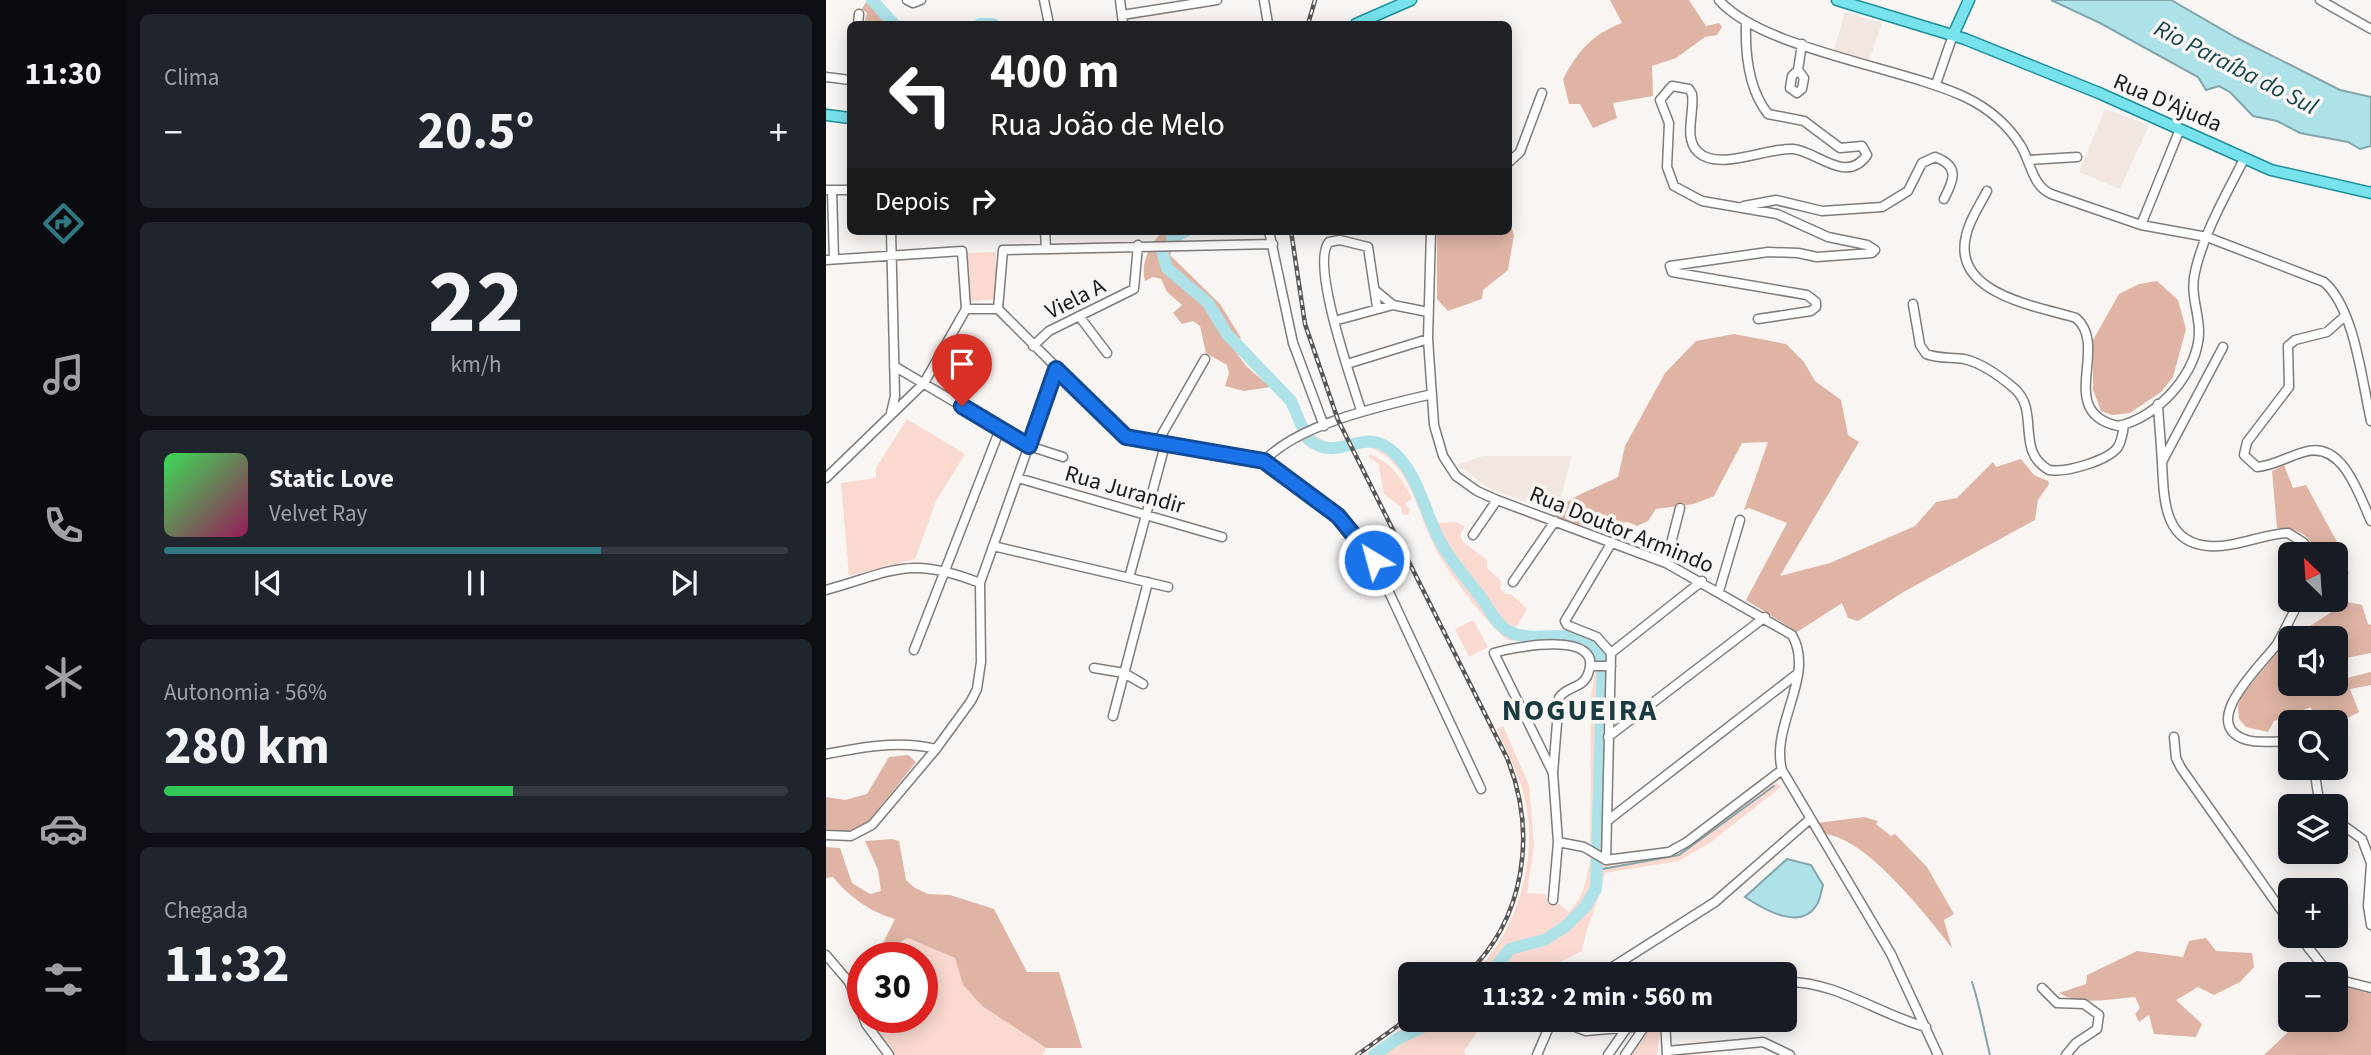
<!DOCTYPE html>
<html lang="pt">
<meta charset="utf-8">
<style>
body{margin:0;font-family:"Source Sans 3",sans-serif;background:#20242c;color:#f1f3f6;height:100vh;display:flex;flex-direction:column;font-size:26px;white-space:nowrap}
*{box-sizing:border-box;margin:0}
p{font-size:23px;color:#9ea1a6}
.icon{flex:none;width:38px;height:38px;fill:none;stroke:currentColor;stroke-width:2;stroke-linecap:round;stroke-linejoin:round}
.map{position:relative;flex:1;overflow:hidden}
.sheet{display:flex;flex-direction:column;gap:14px;padding:14px;background:#0d0f14;width:700px}
.sheet>*{flex:none}
.guide{position:absolute;left:21px;top:21px;width:665px;height:214px;border-radius:10px;box-shadow:0 4px 18px #0003;background:#202124;color:#fff;overflow:hidden}
.needle{width:46px;rotate:335deg}
.controls{position:absolute;left:1452px;top:542px;display:grid;gap:14px}
.controls a{display:grid;place-items:center;width:70px;height:70px;border-radius:10px;background:#171b24;box-shadow:0 4px 18px #0003;font-size:35px}
.speed{position:absolute;left:21px;top:942px;display:flex;gap:14px;font-size:35px;font-weight:700;text-align:center}
.speed>*{display:grid;place-content:center;width:91px;height:91px;border-radius:50%;background:#171b24;box-shadow:0 4px 18px #0003;line-height:1}
.speed .limit{border:10px solid #d22;background:#fff;color:#111}
.pin{position:absolute;display:grid;place-items:center;width:60px;height:60px;color:#fff;margin:-72px -30px;border-radius:50% 50% 50% 0;rotate:-45deg;box-shadow:0 0 7px #0007}
.pin .icon{rotate:45deg}
.me{position:absolute;width:77px;margin:-38px;rotate:323deg;stroke-linejoin:round;filter:drop-shadow(0 0 5px #0008)}
.turn{display:flex;align-items:center;gap:24px;height:147px;padding:0 28px;font-size:32px}
.turn .icon{width:91px;height:91px;stroke-width:2.5}
.turn b{display:block;font-size:49px;line-height:60px}
.then{display:flex;align-items:center;height:66px;padding:0 28px;background:#0003;gap:14px;font-size:26px}
.big{font-size:52px;font-weight:700;line-height:1.1}
.sheet .widget{flex:1;display:flex;flex-direction:column;justify-content:center;gap:10px;min-width:0;padding:0 24px;border-radius:10px;background:#20242c}
.sheet .dial{align-items:center;gap:0}
.dial b{font-size:91px;line-height:1}
.song{display:flex;align-items:center;gap:21px}
.cover{width:84px;height:84px;border-radius:10px;background:linear-gradient(135deg,hsl(130 70% 55%),hsl(330 70% 35%))}
.played{height:7px;border-radius:4px;background:linear-gradient(90deg,#317982 70%,#363941 70%)}
.keys{display:flex;justify-content:space-around;direction:ltr}
.heat{display:flex;justify-content:space-between;align-items:center;font-size:38px;direction:ltr}
.charge{height:10px;border-radius:5px;background:linear-gradient(90deg,#34c759 56%,#363941 0)}
.trip{position:absolute;left:572px;top:962px;width:399px;height:70px;border-radius:10px;background:#171b24;box-shadow:0 4px 18px #0003;font-weight:700;line-height:70px;text-align:center}
main{display:flex;flex:1;min-height:0}
.tab-bar{display:flex;flex-direction:column;width:126px;justify-content:space-around;align-items:center;background:#090b0e;color:#9ea1a6}
.tab-bar .icon{width:49px;height:49px}
.tab-bar .on{color:#317982}
.tab-bar b{font-size:32px;color:#f1f3f6}
.map>svg:first-child{display:block}
</style>
<main>
<nav class="tab-bar">
<b>11:30</b>
<svg class="icon on" aria-label="directions" viewBox="0 0 24 24"><path d="M12 3l9 9-9 9-9-9zM9 14v-3h6M13 9l2 2-2 2"/></svg>
<svg class="icon" aria-label="music" viewBox="0 0 24 24"><path d="M9 18V5l10-2v13"/><circle cx="6" cy="18" r="3"/><circle cx="16" cy="16" r="3"/></svg>
<svg class="icon" aria-label="phone" viewBox="0 0 24 24"><path d="M5 4h4l2 5-3 2q2 4 5 5l2-3 5 2v4C11 20 4 13 5 4z"/></svg>
<svg class="icon" aria-label="climate" viewBox="0 0 24 24"><path d="M12 3v18M4 7l16 10M4 17L20 7"/></svg>
<svg class="icon" aria-label="car" viewBox="0 0 24 24"><path d="M5 17H2v-5l4-1 3-4h7l3 4 3 1v5h-3M9 17h6M6 11h13"/><circle cx="7" cy="17" r="2"/><circle cx="17" cy="17" r="2"/></svg>
<svg class="icon" aria-label="filters" viewBox="0 0 24 24"><path d="M4 7h16M4 17h16"/><circle cx="9" cy="7" r="2"/><circle cx="15" cy="17" r="2"/></svg>
</nav>
<section class="sheet">
<div class="widget"><p>Clima</p>
<div class="heat"><a>−</a><b class="big">20.5°</b><a>+</a></div>
</div>
<div class="widget dial"><b>22</b><p>km/h</p></div>
<div class="widget">
<div class="song"><i class="cover"></i><div><b>Static Love</b><p>Velvet Ray</p></div></div>
<div class="played"></div>
<div class="keys"><svg class="icon" aria-label="previous" viewBox="0 0 24 24"><path d="M18 5L8 12l10 7zM5 5v14"/></svg><svg class="icon" aria-label="pause" viewBox="0 0 24 24"><path d="M8 5v14M16 5v14"/></svg><svg class="icon" aria-label="next" viewBox="0 0 24 24"><path d="M6 5l10 7-10 7zM19 5v14"/></svg></div>
</div>
<div class="widget"><p>Autonomia · 56%</p><b class="big">280 km</b><div class="charge"></div></div>
<div class="widget"><p>Chegada</p><b class="big">11:32</b></div>
</section>
<div class="map">
<svg width="1545" height="1055" viewBox="0 0 1545 1055">
<rect width="100%" height="100%" fill="#f8f5f3"/>
<path fill="#f2e6e2" d="M1019,12l37,11 -13,38 -35,-11z
M1279,109l44,16 -29,64 -41,-17z
M657,456h89l-13,48 -8,7 -62,-23 -32,-23z"/>
<path fill="#fadad0" d="M170,252v47l-25,2 -6,-48z
M81,419l58,35 -29,47 -21,58 -66,17 -8,-93 35,-5v-10z
M488,435l13,8 18,-2 5,10 -25,3 -26,-13z
M538,437c45,7 57,48 73,86l18,-1 10,4 -5,8 3,8 24,18v8l14,13 -1,7 5,6h6l16,15 -12,20c33,8 83,-13 92,34h-12c-11,-33 -59,-20 -87,-23l-6,-4c-21,-21 -55,-64 -68,-90 -18,-36 -24,-85 -66,-99l-13,2 -5,-10z
M543,454c22,8 33,24 43,45l-7,5 5,5 -2,6 -6,-1 -1,-7 -17,-13 -6,-31 -9,-5z
M647,620l15,27 -19,10 -14,-28z
M770,668h11l-5,181 -12,-7 1,-147z
M677,726l26,59 5,60 -7,48 19,1 2,10h11l10,8c16,-16 18,-35 22,-57l15,10 70,-12 100,-71 5,5 -70,55 -32,19 -74,12c-5,28 -18,48 -23,78l-47,24h-63c43,-38 66,-114 54,-170 -5,-27 -18,-51 -29,-76z
M82,938l48,20 7,27 19,21 64,42 -4,7h-153l-23,-31 -17,-42 14,-1v36h59v-60h-31z
M587,1020h72l-21,31 2,4h-102z
M827,1024l7,5 -3,26h-25z"/>
<path fill="#dfb4a5" d="M784,0h79l17,26 13,-3 3,4 -5,8 -12,2 -29,21 -24,8 1,30 -40,7 4,15 -24,10 -13,-24h-11l-6,-25c16,-29 28,-44 59,-56z
M40,2l22,22h-24l3,-11 -5,-4z
M683,221l5,14 -6,35 -25,20 -1,9 -34,12 -11,-12v-68h71z
M337,231h40c-16,4 -27,8 -33,24l50,49 21,34 -11,6 16,22 24,21 -26,4 -19,-5 4,-13 -2,-8 -21,-12 -6,-27 -7,-5 -11,3 -9,-11 9,-8 -15,-13 -6,-13 -8,-2 -8,4c-5,-19 5,-36 18,-50z
M1331,281l21,19 8,29 -13,48 -12,15 -31,21 -18,2 -11,-4 -8,-21v-50l26,-46 20,-10z
M908,334l52,10 18,18 11,19 26,19 7,35 11,7 -79,134 50,-13 85,-37 21,-24 21,-4 36,-36 3,5 25,-8 13,16 14,6 1,3 -11,16 -3,20 -130,71 -47,30 -10,-3 -6,-15 -45,29 -51,-32 41,-77 -38,-15 -5,2 24,-68 -26,1 -28,53 -20,8 -38,5 -8,12 -11,5 -9,-4 -39,5 -31,-8 -3,-8c18,-16 41,-23 63,-34l7,-31 40,-73 31,-32z
M1458,465l9,23 13,-3 30,55 13,34 -13,-2v-17h-20c-4,-21 -20,-27 -39,-27l-5,-57z
M1521,602l15,3 6,19 3,1v28l-35,7v-21h-45v45h45v-12l11,6 24,-6v13l-21,4 9,23 -23,12 -27,-1 5,-3 -3,-13 -37,14 -6,11 -22,-5 -7,-8 -1,-13 4,-11 45,-54z
M82,755l8,7 -48,60 -22,11 -20,-4v-32l19,3 22,-6 22,-37z
M1038,817l14,4 -2,3 15,12 4,-2 32,33 27,47 -10,6 8,28c-25,-32 -86,-111 -128,-114l-7,-11z
M66,839l7,2 7,39 9,8 13,6 22,1 44,14 33,63h32l23,76h-36l-64,-42 -19,-21 -8,-27 -47,-20 -32,19 19,-38c-23,-6 -47,-23 -62,-42l-7,1v-31l14,1 12,35 18,11 11,-3 -3,-21 -13,-29z
M1380,938l10,13 36,2 2,14 -14,15 -26,13 -16,-8 -22,13 26,24 -6,13 -42,-3 -5,-19 -10,7 -4,-8 5,-6 -5,-11c-25,2 -54,9 -76,-4l27,-9 1,-9 50,-24 46,6 6,-16z
M1510,984l35,10v61h-107l37,-35h35z"/>
<path fill="#ade2e9" stroke="#82a6ab" stroke-width="2" d="M1225,0h120l66,38 103,52 31,7v49l-11,3 -12,-7 -48,-9 -23,-12 -24,-5 -23,-24 -11,-6 -13,4 -8,-13 -98,-54z
M961,859l24,6 12,20c-2,7 -3,16 -7,21 -16,25 -53,3 -71,-9z"/>
<g fill="none" stroke-linecap="round" stroke-linejoin="round">
<path stroke="#82a6ab" stroke-width="2" d="M771,870l82,-15 95,-69
M1146,982c8,24 12,49 18,73"/>
<path stroke="#ade2e9" stroke-width="12" d="M46,0l22,24
M154,24h13
M346,238l14,-7
M336,251l5,17 41,35 19,31 64,67 12,28
M482,439c32,26 52,-14 83,11 27,22 33,60 48,89 11,22 29,41 44,61 7,11 15,26 27,32 22,10 51,0 74,6l8,5 11,17 -7,229 -11,18 -20,20 -21,13 -34,9 -21,26
M548,1055l23,-16 41,-19"/>
<defs>
<path id="minor" d="M81,0l6,3 8,-3
M218,0l5,24
M294,0l3,24
M438,0l4,24
M893,0c43,49 182,67 246,97 23,11 43,28 56,49 10,17 11,39 30,48l90,31 66,12 117,45c31,27 38,100 47,139
M1494,0l51,29
M296,15l95,-15
M920,23c-1,31 2,66 22,91l36,7 36,27 22,-2 5,9c-21,30 -50,-4 -74,-6 -25,-2 -74,23 -95,3 -15,-14 -3,-40 -6,-58l-3,-5 -17,-3 -12,14 9,23 -2,44 7,19 28,15 75,13 51,23 39,8 8,5 -3,3 -55,4 -19,-4 -30,-1 -98,14 2,6 135,23 9,7v5l-5,4 -53,8
M32,24l1,-10
M972,70l6,8 -2,11 -5,4 -7,-5 2,-12z
M972,70l4,-26
M0,77l24,3
M1110,84l17,-49
M1202,160l49,-3
M682,163l12,-11 22,-59
M0,190h24
M6,190l2,69
M1161,191c-7,14 -18,29 -21,45 -14,58 71,70 110,82 34,29 -21,94 42,108 40,-8 82,-55 81,-96 -1,-21 -9,-37 -4,-58 9,-40 31,-77 49,-113
M918,206l32,-6 46,11 60,-4 26,-16 14,-28 13,-6c25,9 19,23 9,42
M1315,225l39,-96
M219,231l1,17
M443,231l24,112 31,83
M605,231l-3,108 6,86 9,31 13,20 21,15 20,9 169,63 126,72c24,41 -22,90 -10,135l109,184 47,101
M0,260l136,-9 4,58 -42,74 -98,95
M550,291l17,14 35,7
M1087,304l7,41 6,9c13,5 25,3 38,5 18,4 37,18 51,30 25,23 0,62 34,81 16,3 59,-9 69,-23 4,-7 5,-15 6,-22
M140,309h32
M172,309l128,128 138,24 74,55 36,44 107,229
M172,309l5,-59 270,-6
M253,316l28,37
M1519,316l-18,16 -32,8 -7,6 1,41 -42,55 -3,13 13,12c16,-1 32,-11 47,-15 39,-12 55,43 67,69
M508,321l59,-16
M207,346l16,-15 85,-42 4,-44
M521,364l81,-25
M68,366l135,80 34,11
M1332,404c1,20 3,39 4,59 2,35 1,80 47,83 26,2 53,-12 79,-13l16,10 6,12
M535,410c-9,-28 -51,-147 -32,-168l11,-2 28,7 9,60
M65,413l4,-17 -4,-165
M331,443l48,-84
M438,461c36,-38 118,-55 168,-67
M1336,462l61,-115
M192,478l204,59
M647,535l24,-35
M167,546l175,41
M840,563l14,-55
M303,578l36,-133
M687,582l42,-61
M0,590c68,-19 84,-35 154,-7
M893,591l21,-71
M88,650l86,-221
M785,653l91,-72
M764,666h21
M268,668l30,5 19,11
M287,716l35,-134
M782,737l157,-120
M1348,737l2,21 5,10 110,156
M1465,742c-14,-2 -30,2 -44,-2 -52,-16 18,-78 30,-96 8,-14 15,-29 23,-44
M0,754c37,-7 73,-14 110,-5
M1488,768l6,39
M727,773l6,-75c7,-12 24,-9 29,-24 18,-45 -74,-27 -94,-21l59,120 5,69 -5,58
M1510,820l26,19 9,24
M781,821l190,-147
M0,835l25,1 21,-11 64,-76 35,-48 6,-12 4,-27 -1,-79 76,-214
M732,842l26,5 22,13 63,-8 18,-10 95,-72
M780,860l5,-207 -14,-16 -30,-12 -2,-4 47,-79
M1545,864l-3,42 3,19
M1473,936l31,39
M0,955l23,27 17,42 23,31
M774,975l115,-73 94,-82
M1510,979l35,9
M959,982c49,-2 95,33 141,45
M1216,988l15,15 27,1 15,11 -2,14 -21,14 -10,12
M731,1020l29,11 57,-5
M839,1020l2,35
M841,1051l96,-9 27,13
M711,1055l15,-35
M782,1055l18,-26
M799,1055l24,-35"/>
<path id="major" d="M1011,0l128,39 134,54 172,77 100,23
M530,24l55,-24
M1127,35l16,-35
M0,115l24,3"/>
</defs>
<use href="#minor" stroke="#7f7c7a" stroke-width="11"/>
<use href="#major" stroke="#1d8f9b" stroke-width="13"/>
<use href="#minor" stroke="#fff" stroke-width="8"/>
<use href="#major" stroke="#78e2ec" stroke-width="10"/>
<defs>
<path id="rail" d="M482,24l7,-24
M465,231l14,93 33,96 169,338c30,74 19,160 -41,217
M531,1055l53,-38"/>
</defs>
<use href="#rail" stroke="#585655" stroke-width="4.5"/>
<use href="#rail" stroke="#f8f5f3" stroke-width="2" stroke-dasharray="5" stroke-linecap="butt"/>
</g>
<g fill="none" stroke-linecap="round" stroke-linejoin="round">
<defs>
<path id="route" d="M136,406l67,40 27,-77 70,68 138,24 74,55 36,44"/>
</defs>
<use href="#route" stroke="#114b97" stroke-width="18"/>
<use href="#route" stroke="#1a73e8" stroke-width="12"/>
</g>
<g text-anchor="middle" stroke-width="7" stroke-linejoin="round" paint-order="stroke">
<g font-size="23" fill="#1c1a1a" stroke="#f8f5f3">
<text transform="translate(1342 102) rotate(23)" y="8">Rua D'Ajuda</text>
<text transform="translate(249 298) rotate(-27)" y="8">Viela A</text>
<text transform="translate(299 489) rotate(16)" y="8">Rua Jurandir</text>
<text transform="translate(796 529) rotate(22)" y="8">Rua Doutor Armindo</text>
</g>
<g font-size="24" font-style="italic" fill="#15454b" stroke="#f8f5f3">
<text transform="translate(1410 67) rotate(27)" y="8">Rio Paraíba do Sul</text>
</g>
<g font-size="30" font-weight="bold" letter-spacing="2" fill="#1a3c40" stroke="#f8f5f3">
<text x="754" y="720">NOGUEIRA</text>
</g>
</g>
</svg>
<div class="controls">
<a><svg class="needle" viewBox="-14 -14 28 28"><path d="M0-13l5 13h-10z" fill="#e53935"/><path d="M0 13l5-13h-10z" fill="#9ea1a6"/></svg></a>
<a><svg class="icon" aria-label="sound" viewBox="0 0 24 24"><path d="M4 9h4l5-4v14l-5-4H4zM17 9q2 3 0 6"/></svg></a>
<a><svg class="icon" aria-label="search" viewBox="0 0 24 24"><circle cx="10" cy="10" r="6"/><path d="M15 15l6 6"/></svg></a>
<a><svg class="icon" aria-label="layers" viewBox="0 0 24 24"><path d="M12 4l9 5-9 5-9-5zM3 14l9 5 9-5"/></svg></a>
<a>+</a>
<a>−</a>
</div>
<div class="speed"><div class="limit">30</div></div>
<div class="pin" style="left:136px;top:406px;background:#d93025"><svg class="icon" aria-label="arrive" viewBox="0 0 24 24"><path d="M6 21V4h12l-3 4 3 4H6"/></svg></div>
<svg class="me" style="left:548px;top:560px" viewBox="-20 -20 40 40"><circle r="17" fill="#1a73e8" stroke="#fff" stroke-width="3"/><path d="M0-11L8 9 0 5-8 9z" fill="#fff"/></svg>
<div class="trip">11:32 · 2 min · 560 m</div>
<div class="guide">
<div class="turn"><svg class="icon" aria-label="left" viewBox="0 0 24 24"><path d="M17 20v-9H6M10 6l-5 5 5 5"/></svg><div><b>400 m</b>Rua João de Melo</div></div>
<div class="then">Depois<svg class="icon" aria-label="right" viewBox="0 0 24 24"><path d="M7 20v-9h11M14 6l5 5-5 5"/></svg></div>
</div>
</div>
</main>
